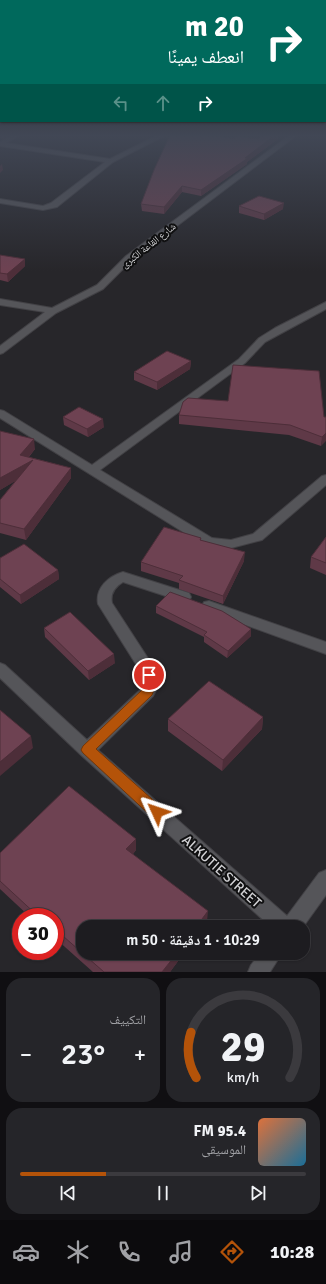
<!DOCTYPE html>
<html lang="ar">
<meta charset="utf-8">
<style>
body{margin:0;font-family:Signika,"Noto Naskh Arabic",sans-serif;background:#252529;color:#f1f3f6;direction:rtl;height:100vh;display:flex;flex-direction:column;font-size:15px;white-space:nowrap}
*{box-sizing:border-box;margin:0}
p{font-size:13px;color:#a0a1a5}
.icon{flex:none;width:22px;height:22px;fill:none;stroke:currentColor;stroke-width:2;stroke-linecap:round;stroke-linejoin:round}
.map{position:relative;height:972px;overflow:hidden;direction:ltr}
.drawer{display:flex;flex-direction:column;gap:6px;padding:6px;background:#100f12;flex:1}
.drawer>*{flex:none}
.banner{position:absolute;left:0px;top:0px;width:326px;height:122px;box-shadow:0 1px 3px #0004,0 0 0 1px #3b3a3e;direction:rtl;background:#00695c;color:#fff;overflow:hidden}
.speed{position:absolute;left:12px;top:908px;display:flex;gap:8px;font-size:20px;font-weight:700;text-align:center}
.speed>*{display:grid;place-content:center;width:52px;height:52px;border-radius:50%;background:#1d1c20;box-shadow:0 1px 3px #0004,0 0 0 1px #3b3a3e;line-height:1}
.speed .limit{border:6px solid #d22;background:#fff;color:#111}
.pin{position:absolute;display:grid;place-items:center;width:34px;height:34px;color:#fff;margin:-17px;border:2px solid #fff;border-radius:50%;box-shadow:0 1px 4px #0007}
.me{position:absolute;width:44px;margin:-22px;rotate:312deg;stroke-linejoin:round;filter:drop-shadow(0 0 3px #0008)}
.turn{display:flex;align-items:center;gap:14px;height:84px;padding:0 16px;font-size:18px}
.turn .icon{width:52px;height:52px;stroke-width:2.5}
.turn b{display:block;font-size:28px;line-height:34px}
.lanes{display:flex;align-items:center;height:38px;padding:0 16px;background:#0003;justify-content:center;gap:20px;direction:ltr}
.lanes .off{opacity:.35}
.big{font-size:30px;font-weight:600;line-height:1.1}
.drawer .tile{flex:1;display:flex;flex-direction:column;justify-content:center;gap:6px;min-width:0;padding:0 14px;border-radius:16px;background:#252529}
.drawer .dial{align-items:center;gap:0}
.dial svg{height:104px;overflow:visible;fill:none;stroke:#3b3a3e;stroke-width:7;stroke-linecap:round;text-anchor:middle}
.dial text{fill:#f1f3f6;stroke:none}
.song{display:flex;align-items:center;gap:12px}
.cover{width:48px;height:48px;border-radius:6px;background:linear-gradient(135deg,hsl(20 70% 55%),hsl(200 70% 35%))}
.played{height:4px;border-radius:2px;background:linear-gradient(90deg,#b45309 30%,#3b3a3e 30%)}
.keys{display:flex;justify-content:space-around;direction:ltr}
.heat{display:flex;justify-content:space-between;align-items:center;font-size:22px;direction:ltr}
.drawer .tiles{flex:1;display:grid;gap:6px;grid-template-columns:1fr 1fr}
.tile:last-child{grid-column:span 2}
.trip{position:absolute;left:76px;top:920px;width:234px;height:40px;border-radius:16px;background:#1d1c20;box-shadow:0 1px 3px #0004,0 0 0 1px #3b3a3e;font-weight:600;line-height:40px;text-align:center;direction:rtl}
.menu{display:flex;height:64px;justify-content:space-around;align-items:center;background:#0c0b0d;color:#a0a1a5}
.menu .icon{width:28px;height:28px}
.menu .selected{color:#b45309}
.menu b{font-size:18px;color:#f1f3f6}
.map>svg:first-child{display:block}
</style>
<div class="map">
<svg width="326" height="972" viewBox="0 0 326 972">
<rect width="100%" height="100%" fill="#27262a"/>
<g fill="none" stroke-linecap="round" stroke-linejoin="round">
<defs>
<path id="minor" d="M12,135h8l-14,8 104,16 48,-24h8l-53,27 -56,45 -14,3 -43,-7v-4l43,7 8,-3 54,-41 -105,-16v-4z
M290,135h7l-165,125 -29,29 -47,24 -53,40 -3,1v-8l45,-34 -45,-7v-6l52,9 45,-23 29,-29z
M326,302v7l-61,33 -20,21 -145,107 112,68 19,2 22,-6 69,-58 4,-1v10l-64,55 -31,8 -27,-3 -204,-127v-8l4,1 88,54 147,-106 20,-21 16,-10z
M123,572l66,21 2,4 -2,4 -5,1 -61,-20c-8,5 -13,11 -11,21l39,60 9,20 -7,13 -55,54 189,166 32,-43 7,-3v25l-23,32h-32l-190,-172 -81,-77v-15l5,2 82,75 55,-52 2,-5 -5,-14 -41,-65c-3,-16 11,-28 25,-32z
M209,601l117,41v12l-122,-44 -2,-4 2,-4z
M260,953h22l-12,19h-22l3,-7z"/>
</defs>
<use href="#minor" stroke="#424145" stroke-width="2"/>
<use href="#minor" fill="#555559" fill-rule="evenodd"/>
</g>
<path fill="#5f3947" d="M0,135h9l-6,4 -3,-1z
M260,135h18v4l-31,23v2l-46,32 -19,-4 -18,22 -22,-3 -1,-7 93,-66 25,1z
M239,206l44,3 -19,11 -25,-7z
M0,255l25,11 -17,16 -8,-2z
M191,361l-1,8 -33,21 -23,-10v-8z
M179,415l145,2h2l-5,29 -32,-11 -110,-11z
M63,417l41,10 -16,10 -24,-12z
M0,431l35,18 -6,8 42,11v10l-45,62 -26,-7v-33l15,-19 -15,9z
M326,537v38l-16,-7 1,-11z
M201,538v2l43,21 -21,43 -44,-15v-6l-38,-12v-9z
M0,558l58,12 1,9 -38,25 -21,-17z
M156,606l95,23v7l-24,22 -23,-16v-5l-48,-24z
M44,628l71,35 -26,17 -44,-43z
M263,717l-1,12 -40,42 -54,-40v-12z
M136,850l-3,4 74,68 -124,31h101l-14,19h-77l-37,-33 -1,1v-23h-25l-30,-28v-36z"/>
<path fill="#4d2e39" d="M2,135h7l-6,4z
M275,135h3v4l-31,23v2l-46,32v-6z
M2,164l1,6 -3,3v-7z
M182,186v6l-18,22v-7z
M284,203l-1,6 -19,11v-6z
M25,259v7l-17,16 -1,-8z
M191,361l-1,8 -33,21v-8z
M103,419l1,8 -16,10 -1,-8z
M326,433v8l-5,5 1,-9z
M34,439l1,10 -14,17 -1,-11z
M33,460l1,10 -34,20v-12z
M71,468v10l-45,62 -2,-11z
M245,552l-1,9 -21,43v-8z
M58,570l1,9 -38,25 -1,-9z
M251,629v7l-24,22 1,-7z
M114,654l1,9 -26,17 -1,-9z
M263,717l-1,12 -40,42 1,-11z
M31,736l2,12 -33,28v-14z
M136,839v11l-9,11 -1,-12z
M208,911l-1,11 -3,5h-8z
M177,953h7l-14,19h-8z"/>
<path fill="#6e4252" stroke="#4d2e39" d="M170,135h32l32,3 3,-2 22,3 1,-4h15l-30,23h3l-47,32 -19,-4 -18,21 -23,-3 13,-34z
M259,196l25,7 -20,11 -25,-8z
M0,255l25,4 -18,15 -7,-1z
M167,351l24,10 -34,21 -23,-10z
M233,365l86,6 5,46h2v16l-4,4 -32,-12 -111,-10 4,-13 5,-4 40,3z
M79,407l24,12 -16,10 -24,-12z
M0,431l34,8 -14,16 51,13 -47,61 -24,-6v-23l33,-40 -33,18z
M164,527l37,11 -1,2 45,12 -22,44 -44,-16 4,-4 -42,-14z
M326,537v26l-15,-6z
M24,544l34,26 -38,25 -20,-16v-21z
M170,592l52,19 29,18 -23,22 -24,-16 3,-3 -51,-26z
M70,612l44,42 -26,17 -44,-43z
M209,681l54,36 -40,43 -55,-41z
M0,710l31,26 -31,26z
M69,786l67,53 -10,10 82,62 -12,16h-113v26h94l-15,19h-58l-49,-43v-12h-16l-39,-36v-28z"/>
<linearGradient id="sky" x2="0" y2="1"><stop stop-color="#151517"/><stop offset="0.5" stop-color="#414755"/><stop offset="1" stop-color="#414755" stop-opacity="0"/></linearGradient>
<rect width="326" height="271" fill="url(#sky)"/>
<path fill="#b45309" stroke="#753606" d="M149,670l4,2 4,10 -5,13 -56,54 66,59 2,4 -2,5 -5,1 -5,-1 -69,-64 -2,-3 2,-4 60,-57 3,-7 -3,-7 2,-3z"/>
<g text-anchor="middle" stroke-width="4" stroke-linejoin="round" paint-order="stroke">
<g font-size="10" fill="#d1d1d4" stroke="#101011">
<text transform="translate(148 245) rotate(-38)" y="4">شارع القاعة الكبرى</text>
</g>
<g font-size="14" fill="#d1d1d4" stroke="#101011">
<text transform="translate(222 871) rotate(42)" y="5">ALKUTIE STREET</text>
</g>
</g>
</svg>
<div class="speed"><div class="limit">30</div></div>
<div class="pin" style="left:149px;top:675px;background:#d93025"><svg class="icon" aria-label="arrive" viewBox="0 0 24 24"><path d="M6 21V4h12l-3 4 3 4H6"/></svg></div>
<svg class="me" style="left:157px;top:812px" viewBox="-20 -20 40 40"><path d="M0-17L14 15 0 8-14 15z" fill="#b45309" stroke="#fff" stroke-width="4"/></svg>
<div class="trip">10:29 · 1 دقيقة · 50 m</div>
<div class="banner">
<div class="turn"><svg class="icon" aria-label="right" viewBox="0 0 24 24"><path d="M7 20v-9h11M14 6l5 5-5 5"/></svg><div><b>20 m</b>انعطف يمينًا</div></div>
<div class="lanes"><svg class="icon off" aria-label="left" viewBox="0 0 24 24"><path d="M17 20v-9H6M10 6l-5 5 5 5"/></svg><svg class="icon off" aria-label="ahead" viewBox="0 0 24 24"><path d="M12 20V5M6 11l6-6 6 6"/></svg><svg class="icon" aria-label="right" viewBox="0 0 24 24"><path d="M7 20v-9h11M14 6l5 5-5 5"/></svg></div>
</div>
</div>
<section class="drawer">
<div class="tiles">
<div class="tile dial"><svg viewBox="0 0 100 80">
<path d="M14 69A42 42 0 1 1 86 69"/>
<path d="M14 69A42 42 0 0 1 10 34" stroke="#b45309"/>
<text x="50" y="56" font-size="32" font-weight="700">29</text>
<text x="50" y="72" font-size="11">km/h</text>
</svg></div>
<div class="tile"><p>التكييف</p>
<div class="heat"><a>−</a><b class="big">23°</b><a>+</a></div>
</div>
<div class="tile">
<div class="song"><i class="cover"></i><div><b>95.4 FM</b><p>الموسيقى</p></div></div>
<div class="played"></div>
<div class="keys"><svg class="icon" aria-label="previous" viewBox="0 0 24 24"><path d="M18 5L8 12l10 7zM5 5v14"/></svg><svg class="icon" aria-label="pause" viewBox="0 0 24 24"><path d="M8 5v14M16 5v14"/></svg><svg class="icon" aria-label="next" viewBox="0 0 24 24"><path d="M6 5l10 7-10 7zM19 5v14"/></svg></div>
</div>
</div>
</section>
<nav class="menu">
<b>10:28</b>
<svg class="icon selected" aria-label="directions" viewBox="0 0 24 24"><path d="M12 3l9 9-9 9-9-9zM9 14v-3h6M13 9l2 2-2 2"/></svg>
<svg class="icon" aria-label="music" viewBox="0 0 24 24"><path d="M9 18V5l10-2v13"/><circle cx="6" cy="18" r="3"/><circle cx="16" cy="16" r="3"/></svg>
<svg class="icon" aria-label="phone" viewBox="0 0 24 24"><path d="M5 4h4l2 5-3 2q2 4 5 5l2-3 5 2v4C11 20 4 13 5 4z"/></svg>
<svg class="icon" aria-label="climate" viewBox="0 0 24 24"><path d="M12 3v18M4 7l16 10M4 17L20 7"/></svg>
<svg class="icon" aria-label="car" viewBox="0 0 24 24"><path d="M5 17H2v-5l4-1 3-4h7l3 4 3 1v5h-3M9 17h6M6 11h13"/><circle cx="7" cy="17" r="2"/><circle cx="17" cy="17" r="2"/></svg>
</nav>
